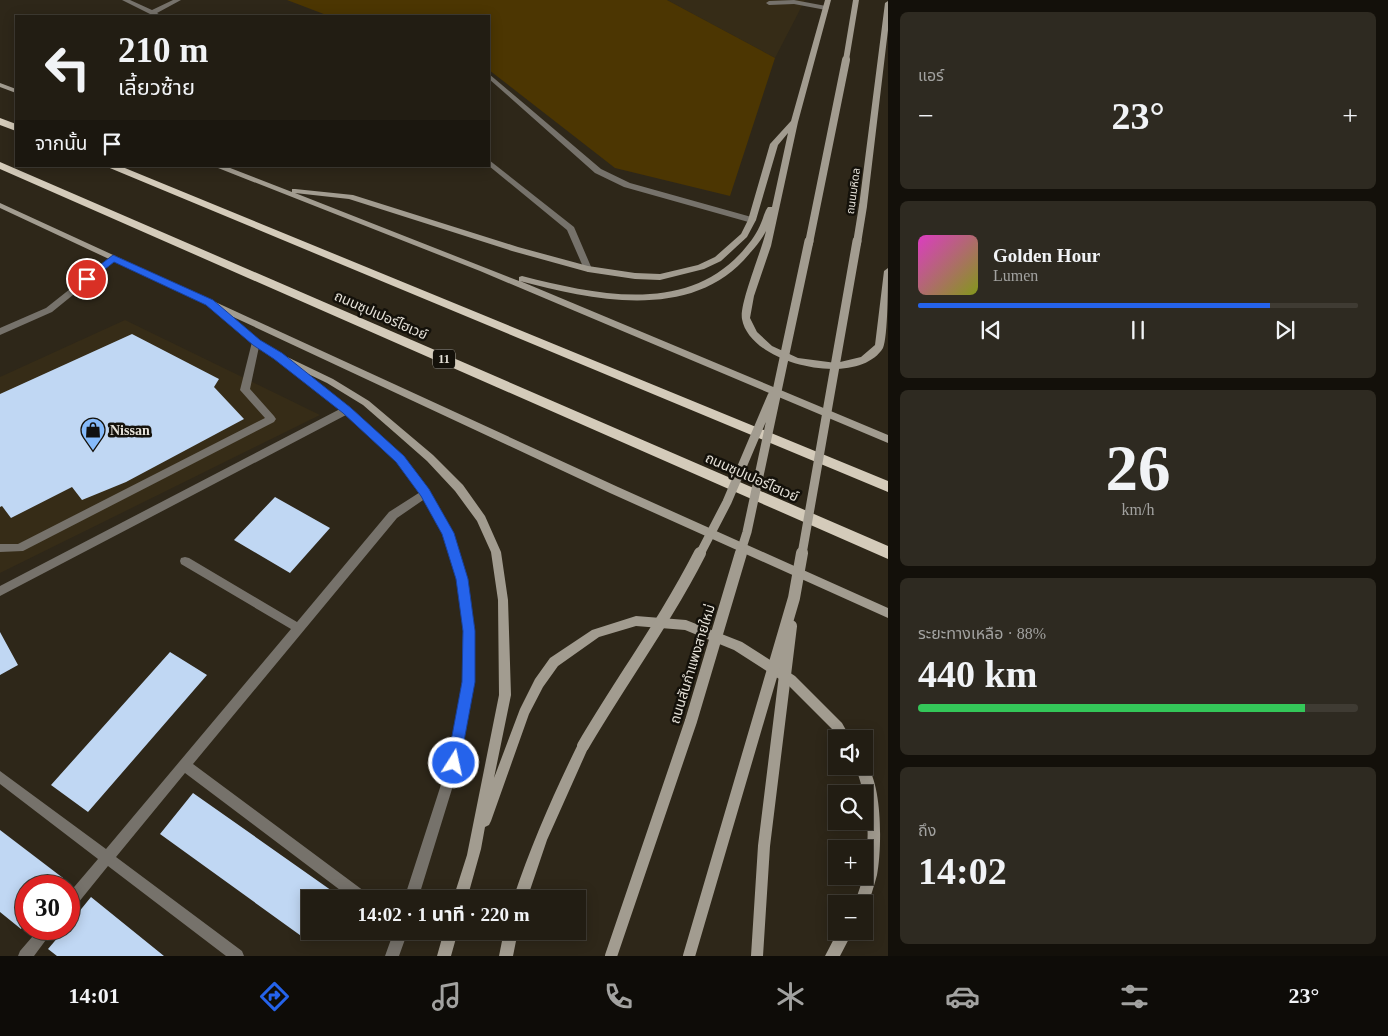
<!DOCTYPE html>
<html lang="th">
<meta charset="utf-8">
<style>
body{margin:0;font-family:"Times New Roman","Noto Sans Thai",serif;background:#2e2a21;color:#f1f3f6;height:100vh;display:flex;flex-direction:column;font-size:19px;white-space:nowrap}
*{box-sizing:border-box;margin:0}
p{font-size:16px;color:#a2a2a0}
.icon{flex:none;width:28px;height:28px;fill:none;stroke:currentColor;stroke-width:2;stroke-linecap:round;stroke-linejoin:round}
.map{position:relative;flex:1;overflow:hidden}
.side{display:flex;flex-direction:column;gap:12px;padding:12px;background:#13100a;width:500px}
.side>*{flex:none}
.top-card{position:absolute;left:15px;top:15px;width:475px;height:152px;border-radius:0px;box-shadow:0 2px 12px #0003,0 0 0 1px #3f3b33;background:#221d13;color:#f1f3f6;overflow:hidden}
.fabs{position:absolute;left:828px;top:730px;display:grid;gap:10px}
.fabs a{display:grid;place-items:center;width:45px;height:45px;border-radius:0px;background:#221d13;box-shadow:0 2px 12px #0003,0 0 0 1px #3f3b33;font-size:25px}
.speed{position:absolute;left:15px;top:875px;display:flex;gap:10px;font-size:25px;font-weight:700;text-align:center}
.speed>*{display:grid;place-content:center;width:65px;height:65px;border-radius:50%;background:#221d13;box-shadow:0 2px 12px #0003,0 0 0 1px #3f3b33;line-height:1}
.speed .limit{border:8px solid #d22;background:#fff;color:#111}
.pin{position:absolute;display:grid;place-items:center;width:42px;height:42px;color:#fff;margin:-21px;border:2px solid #fff;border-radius:50%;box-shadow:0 1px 5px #0007}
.me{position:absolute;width:55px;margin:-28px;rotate:10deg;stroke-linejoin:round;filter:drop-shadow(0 0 4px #0008)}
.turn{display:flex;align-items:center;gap:18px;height:105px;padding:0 20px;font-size:22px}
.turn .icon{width:65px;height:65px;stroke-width:2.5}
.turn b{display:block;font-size:35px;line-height:42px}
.then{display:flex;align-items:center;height:48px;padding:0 20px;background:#0003;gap:10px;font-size:19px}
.big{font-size:38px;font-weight:700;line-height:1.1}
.side .card{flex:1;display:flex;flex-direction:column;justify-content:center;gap:8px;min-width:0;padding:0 18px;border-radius:8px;background:#2e2a21}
.side .dial{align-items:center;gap:0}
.dial b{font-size:65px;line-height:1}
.song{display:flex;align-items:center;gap:15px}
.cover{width:60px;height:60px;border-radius:8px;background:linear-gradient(135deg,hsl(310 70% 55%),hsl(70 70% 35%))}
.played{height:5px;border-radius:2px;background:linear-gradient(90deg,#2563eb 80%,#3f3b33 80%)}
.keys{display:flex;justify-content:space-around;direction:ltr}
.heat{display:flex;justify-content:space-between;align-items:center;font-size:28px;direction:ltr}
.charge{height:8px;border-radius:4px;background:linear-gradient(90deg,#34c759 88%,#3f3b33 0)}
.trip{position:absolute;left:301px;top:890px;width:285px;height:50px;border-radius:0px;background:#221d13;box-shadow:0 2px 12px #0003,0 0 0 1px #3f3b33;font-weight:700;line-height:50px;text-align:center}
.tab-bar{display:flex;height:80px;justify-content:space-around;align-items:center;background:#0e0c08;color:#a2a2a0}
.tab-bar .icon{width:35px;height:35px}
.tab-bar .active{color:#2563eb}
.tab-bar b{font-size:22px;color:#f1f3f6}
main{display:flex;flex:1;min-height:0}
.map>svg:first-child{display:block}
</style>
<main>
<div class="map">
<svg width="888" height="956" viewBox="0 0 888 956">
<rect width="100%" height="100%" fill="#2e2719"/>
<path fill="#362c17" d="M667,0h138l-30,58z
M125,320l195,95 -320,158v-196z"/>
<path fill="#4c3602" d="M287,0h380l108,58 -45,138 -115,-28 -126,-98v-54h-160z"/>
<path fill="#c0d7f3" d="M132,334l87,45 -5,8 30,32 -118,63 -44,18 -10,-13 -61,31 -9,-12 -2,1v-113z
M275,497l55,31 -40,45 -56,-33z
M0,632l18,33 -18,10z
M170,652l37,23 -119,137 -37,-27z
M193,793l142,100 -4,6h-21v31l-6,8 -144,-104z
M0,830l63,48 -7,8h-30v36l-5,7 -21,-17z
M91,897l73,59h-107l-9,-7 17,-20h4v-5z"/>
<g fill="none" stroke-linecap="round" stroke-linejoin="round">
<path fill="#76726b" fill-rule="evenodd" d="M794,0l32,6 3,2 -3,2 -32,-6 -25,1 -3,-2 3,-2z
M489,74l112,95 29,14 125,35 1,2 -4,3 -128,-36 -29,-14 -106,-94z
M113,255l3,1v4l-64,52 -52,23v-7l46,-20z
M256,339l4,3 -10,47 24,27 2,3 -2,3 -251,129 -23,1v-8h18l247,-126 -25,-28 12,-48z
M425,489l4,1 1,3 -1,3 -32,22 -204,246 175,130 1,5h-17l-167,-126 -69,84 126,94 2,5h-18l-118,-90 -34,42 -5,2v-17l29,-34 -98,-75v-13l106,78 185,-220 -110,-65 -1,-3 1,-3 4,-1 4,1 108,64 92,-110z
M39,929h15l-20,27h-16l2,-5z"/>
<path fill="#76726b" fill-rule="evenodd" d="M122,0h8l22,10 21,-10h8l-24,13 5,3h-8z
M489,160l85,67 18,42 -1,2 -3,1 -4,-3 -17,-39 -78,-64z
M279,354l71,53 53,49 26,34 23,40 15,49 8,52 -1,51 -14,81 -42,136h-14l44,-136 14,-81 1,-51 -6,-52 -14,-45 -22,-38 -24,-34 -51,-47 -346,181v-10l340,-177 -64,-50 -2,-2z
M394,931h14l-9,25h-14z"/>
<path fill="#a29c90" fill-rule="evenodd" d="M825,0h6l-33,122 -27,124 -17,50 -4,22 7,14 15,14 26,12 38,5 25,-6 14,-12 9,-74 4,-3c0,15 0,69 -5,80 -25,41 -133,17 -141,-29 -3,-15 20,-69 24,-88 -4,8 -10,15 -16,22 -55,69 -156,48 -230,28l368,154v8l-408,-172 -267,-105h12l67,26v-3h3l58,6 165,52 70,19 47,7 25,1 38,-9 17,-8 26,-23 7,-14 22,-76 21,-23zM788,133l-16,74c-2,0 -3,0 -4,0 -2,2 -4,8 -5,11 -4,11 -9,20 -17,29 -56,69 -149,48 -224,29l-3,1v4l-224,-88 54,6 163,52 76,21 47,7 25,1 44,-11 17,-8 26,-24 9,-17 22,-75z
M853,0h6l-10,60 -3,2 -3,-2z
M888,1v29l-21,176 -4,2 -4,-2 26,-203z
M0,83l16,6v4l-16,-6z
M0,203l618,284 270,121v10l-278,-125 -381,-178 30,25 22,14 52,25 36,22 64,54 30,30 22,31 16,36 7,48 3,95 -17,83 26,-69 15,-30 15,-21 42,-28 44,-14 50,4 56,22 53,34 47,47 9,16h-13l-4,-8 -47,-47 -53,-34 -49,-20 -49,-4 -37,11 -41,29 -15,21 -14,27 -38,107 -2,4 -4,2 -4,22 -14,50h-14l14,-44 32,-160 -1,-95 -7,-48 -14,-31 -22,-30 -28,-30 -33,-29 -31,-27 -36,-22 -52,-25 -22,-14 -36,-30 -1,-2 2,-2 -218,-102z
M583,740l4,2 2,4 -42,94 -20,59h-14c18,-54 41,-106 66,-157z
M864,761c19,21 18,87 13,114 -3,12 -7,23 -11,34h-2v-5h-10c18,-42 18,-95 1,-138h9z
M444,931h14l-7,25h-14z
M504,931h14l-5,25h-14z
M838,931h15l-13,25h-15z"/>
<path fill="#d4cbba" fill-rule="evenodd" d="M0,118l16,6v7l-16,-6z
M0,162l888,384v13l-888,-390z
M105,166h15l768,315v11z"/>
<path stroke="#a29c90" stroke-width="8" d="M809,243l37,-183
M857,243l6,-37"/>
<path stroke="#a29c90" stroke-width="9" d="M700,554l27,-52 45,-106
M740,554l7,-22 62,-291
M802,554l55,-313"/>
<path stroke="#a29c90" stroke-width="12" d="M583,746c38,-65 83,-126 117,-193
M611,956l80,-235 50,-168
M689,956l105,-358 8,-45
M757,956l7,-110 27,-220"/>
</g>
<path fill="#2563eb" stroke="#184099" d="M113,255l100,45 47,40 22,13 69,55 53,48 25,33 25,44 14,46 7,52v51l-16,86 -5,2 -5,-2 -2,-5 15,-81 1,-51 -7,-52 -14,-45 -21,-38 -25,-34 -53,-49 -69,-54 -21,-14 -47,-40 -92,-43 -24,19h-6v-4z"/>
<defs>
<symbol id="shop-pin" viewBox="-11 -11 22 30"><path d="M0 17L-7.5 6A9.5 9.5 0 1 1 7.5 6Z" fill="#86bbfb" stroke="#14110a"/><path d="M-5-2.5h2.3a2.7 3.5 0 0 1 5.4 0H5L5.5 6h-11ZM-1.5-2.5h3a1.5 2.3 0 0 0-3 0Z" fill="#111"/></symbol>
</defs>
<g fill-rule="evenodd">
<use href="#shop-pin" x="79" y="416" width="28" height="38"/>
</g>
<g text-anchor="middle" stroke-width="5" stroke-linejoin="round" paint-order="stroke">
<g font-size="11" fill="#e5e1d8" stroke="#14110a">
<text transform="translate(853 191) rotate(-82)" y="4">ถนนมหิดล</text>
</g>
<rect fill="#14110a" stroke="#a6a39a" stroke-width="1" x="433" y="349.5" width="22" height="19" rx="4"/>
<g font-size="12" font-weight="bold" fill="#e5e1d8">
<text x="444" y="363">11</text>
</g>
<g font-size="14" fill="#e5e1d8" stroke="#14110a">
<text transform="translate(381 315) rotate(24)" y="5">ถนนซุปเปอร์ไฮเวย์</text>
<text transform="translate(752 477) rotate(24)" y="5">ถนนซุปเปอร์ไฮเวย์</text>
<text transform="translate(692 664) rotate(-73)" y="5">ถนนสันกำแพงสายใหม่</text>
</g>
<g font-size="14" font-weight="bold" fill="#e5e1d8" stroke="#14110a" text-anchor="start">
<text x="110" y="435">Nissan</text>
</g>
</g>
</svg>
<div class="fabs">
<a><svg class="icon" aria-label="sound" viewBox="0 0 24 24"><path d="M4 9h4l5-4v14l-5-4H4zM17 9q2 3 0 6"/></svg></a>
<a><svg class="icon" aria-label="search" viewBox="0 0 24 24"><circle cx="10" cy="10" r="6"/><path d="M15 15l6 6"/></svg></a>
<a>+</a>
<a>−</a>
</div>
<div class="speed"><div class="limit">30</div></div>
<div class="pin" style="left:87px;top:279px;background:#d93025"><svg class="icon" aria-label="arrive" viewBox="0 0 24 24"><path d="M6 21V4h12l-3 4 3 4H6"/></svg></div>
<svg class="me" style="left:454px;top:763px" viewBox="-20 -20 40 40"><circle r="17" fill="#2563eb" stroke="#fff" stroke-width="3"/><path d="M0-11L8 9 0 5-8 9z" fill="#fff"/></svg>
<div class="trip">14:02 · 1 นาที · 220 m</div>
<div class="top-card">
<div class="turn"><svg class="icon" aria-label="left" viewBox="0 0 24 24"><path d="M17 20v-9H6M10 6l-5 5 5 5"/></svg><div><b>210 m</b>เลี้ยวซ้าย</div></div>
<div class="then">จากนั้น<svg class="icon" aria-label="arrive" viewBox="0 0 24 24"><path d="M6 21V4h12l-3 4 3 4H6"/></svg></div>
</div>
</div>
<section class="side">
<div class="card"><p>แอร์</p>
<div class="heat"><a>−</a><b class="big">23°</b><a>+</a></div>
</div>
<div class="card">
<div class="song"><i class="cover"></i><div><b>Golden Hour</b><p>Lumen</p></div></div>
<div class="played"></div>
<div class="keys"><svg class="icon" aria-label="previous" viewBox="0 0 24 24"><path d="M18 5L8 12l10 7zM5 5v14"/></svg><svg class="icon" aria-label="pause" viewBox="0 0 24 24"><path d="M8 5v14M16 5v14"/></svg><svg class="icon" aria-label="next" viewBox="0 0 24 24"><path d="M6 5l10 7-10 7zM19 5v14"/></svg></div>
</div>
<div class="card dial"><b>26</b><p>km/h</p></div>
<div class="card"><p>ระยะทางเหลือ · 88%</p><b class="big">440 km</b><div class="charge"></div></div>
<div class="card"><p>ถึง</p><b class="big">14:02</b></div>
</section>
</main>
<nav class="tab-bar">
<b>14:01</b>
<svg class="icon active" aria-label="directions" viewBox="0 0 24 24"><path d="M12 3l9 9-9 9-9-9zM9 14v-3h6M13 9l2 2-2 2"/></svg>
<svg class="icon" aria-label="music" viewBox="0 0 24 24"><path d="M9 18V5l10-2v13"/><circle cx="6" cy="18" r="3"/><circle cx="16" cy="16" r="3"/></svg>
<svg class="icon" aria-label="phone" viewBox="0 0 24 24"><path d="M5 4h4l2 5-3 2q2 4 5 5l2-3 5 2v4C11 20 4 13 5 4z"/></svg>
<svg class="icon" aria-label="climate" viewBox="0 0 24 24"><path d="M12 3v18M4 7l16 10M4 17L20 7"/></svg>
<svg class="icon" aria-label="car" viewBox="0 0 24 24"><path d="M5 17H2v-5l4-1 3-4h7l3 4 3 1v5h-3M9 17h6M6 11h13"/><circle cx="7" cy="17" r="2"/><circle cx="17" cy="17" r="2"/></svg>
<svg class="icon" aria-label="filters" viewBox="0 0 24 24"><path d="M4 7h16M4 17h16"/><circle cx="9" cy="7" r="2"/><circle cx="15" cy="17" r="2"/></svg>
<b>23°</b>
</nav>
